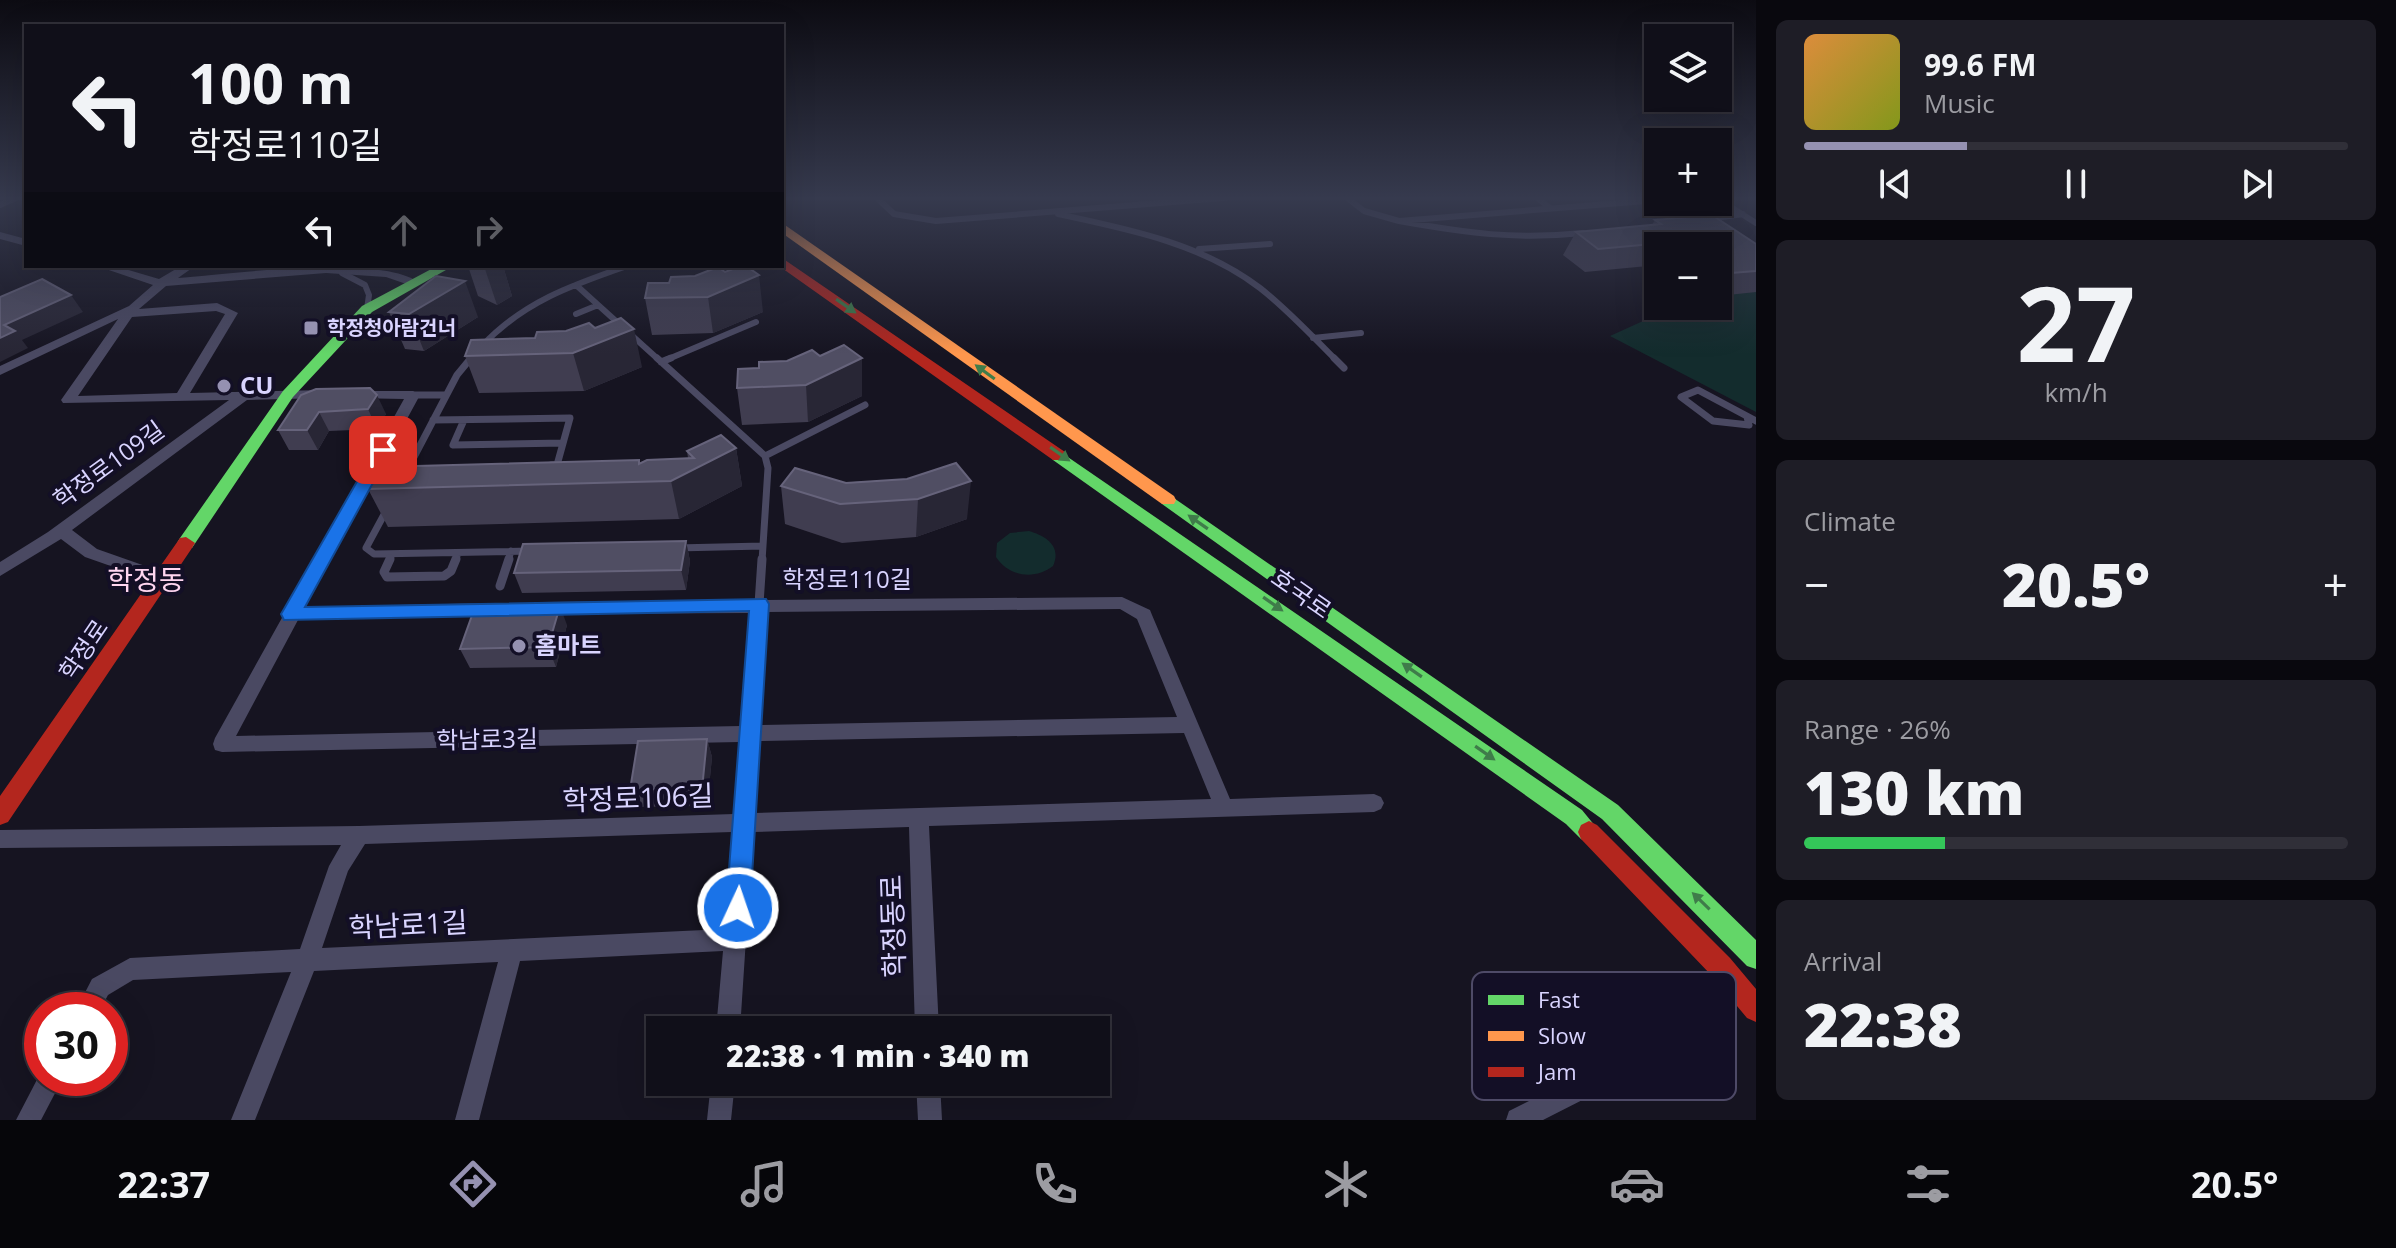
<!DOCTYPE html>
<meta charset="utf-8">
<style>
body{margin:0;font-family:"Open Sans","Noto Sans KR",sans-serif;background:#1e1d26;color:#f1f3f6;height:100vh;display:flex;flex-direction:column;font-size:30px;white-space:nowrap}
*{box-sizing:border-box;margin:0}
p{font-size:26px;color:#9c9ca2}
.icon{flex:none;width:44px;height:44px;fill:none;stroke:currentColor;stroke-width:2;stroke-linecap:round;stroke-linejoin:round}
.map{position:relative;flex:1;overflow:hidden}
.drawer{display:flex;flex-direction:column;gap:20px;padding:20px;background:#09080e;width:640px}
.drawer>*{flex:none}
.hud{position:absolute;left:24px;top:24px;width:760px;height:244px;border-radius:0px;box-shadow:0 8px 32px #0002,0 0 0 2px #302f38;background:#100f19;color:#f1f3f6;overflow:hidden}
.tools{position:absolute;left:1644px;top:24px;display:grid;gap:16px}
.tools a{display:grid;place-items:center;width:88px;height:88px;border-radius:0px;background:#100f19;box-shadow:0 8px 32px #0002,0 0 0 2px #302f38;font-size:40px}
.speed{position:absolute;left:24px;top:992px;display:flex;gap:16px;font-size:40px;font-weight:700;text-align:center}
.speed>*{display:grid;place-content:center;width:104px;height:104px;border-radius:50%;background:#100f19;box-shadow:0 8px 32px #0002,0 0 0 2px #302f38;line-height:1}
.speed .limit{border:12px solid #d22;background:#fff;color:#111}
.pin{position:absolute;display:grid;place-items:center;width:68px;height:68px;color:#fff;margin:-34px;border-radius:16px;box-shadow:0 4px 12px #0006}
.me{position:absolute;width:88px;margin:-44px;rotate:3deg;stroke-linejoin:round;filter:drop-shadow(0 0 6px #0008)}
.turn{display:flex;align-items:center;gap:28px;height:168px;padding:0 32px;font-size:36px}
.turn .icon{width:104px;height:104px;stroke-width:2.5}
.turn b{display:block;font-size:56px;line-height:68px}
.lanes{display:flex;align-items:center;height:76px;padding:0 32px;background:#0003;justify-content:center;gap:40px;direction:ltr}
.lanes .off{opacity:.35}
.big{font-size:60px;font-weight:800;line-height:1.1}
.drawer .widget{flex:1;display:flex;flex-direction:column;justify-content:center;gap:12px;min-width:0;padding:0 28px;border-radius:12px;background:#1e1d26}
.drawer .dial{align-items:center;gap:0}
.dial b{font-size:104px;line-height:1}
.song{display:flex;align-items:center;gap:24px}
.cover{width:96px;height:96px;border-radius:12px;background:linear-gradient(135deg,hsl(30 70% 55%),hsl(70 70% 35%))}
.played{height:8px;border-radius:4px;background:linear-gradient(90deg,#9591b1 30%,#302f38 30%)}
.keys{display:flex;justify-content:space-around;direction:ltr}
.heat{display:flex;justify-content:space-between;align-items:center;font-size:44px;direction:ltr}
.charge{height:12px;border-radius:6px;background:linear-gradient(90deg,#34c759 26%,#302f38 0)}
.trip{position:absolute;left:646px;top:1016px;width:464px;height:80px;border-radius:0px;background:#100f19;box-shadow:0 8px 32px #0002,0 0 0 2px #302f38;font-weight:800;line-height:80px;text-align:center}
.tab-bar{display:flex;height:128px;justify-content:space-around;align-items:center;background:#06060a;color:#9c9ca2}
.tab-bar .icon{width:56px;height:56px}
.tab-bar .active{color:#9591b1}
.tab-bar b{font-size:36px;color:#f1f3f6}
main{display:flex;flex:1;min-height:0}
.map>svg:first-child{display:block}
</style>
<main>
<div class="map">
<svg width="1756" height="1120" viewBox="0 0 1756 1120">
<rect width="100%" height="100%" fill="#161421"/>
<path fill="#132c2d" d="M1756,275v137l-146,-76 66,-30h42v-18z
M1029,531c17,5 33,15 24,35 -18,14 -44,11 -57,-9l1,-14 13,-10z"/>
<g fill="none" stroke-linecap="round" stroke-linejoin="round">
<path stroke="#4a4962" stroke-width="6" d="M876,197l18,17 42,7 299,-24
M1346,197l18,14 35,10 259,-21
M1536,197l14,11
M1718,199l38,24
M0,205l18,-8
M1058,214c70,15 143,29 202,74 27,21 51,47 76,72
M1708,219l35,-5
M1399,221c68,12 115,19 184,12
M1199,249l71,-5
M335,269l22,-3
M342,273l23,12 4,10 -2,14
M576,285l83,75
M576,314l22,-9
M1313,338l48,-5
M482,346c41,-44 90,-61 145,-80
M470,360l3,-4
M666,360l90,-38"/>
<path stroke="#4a4962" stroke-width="7" d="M657,358l108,98 3,12 -6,93
M1334,358l10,10
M661,362l10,-4
M413,395h33
M1747,417l2,8 -36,-4 -32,-24 17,-7 58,31
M433,420l137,-2 -13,47h-6
M464,420l-11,25 110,-2
M765,456l100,-51
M404,476l53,-101 14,-17
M387,509l-21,39 8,6 156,-3
M676,548l87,-2
M389,561l3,-7
M455,561l3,-8
M508,561l3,-10"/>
<path stroke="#4a4962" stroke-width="9" d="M390,559l-6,13 3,5 57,-1 7,-5 5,-12
M500,586l9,-27
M759,604l3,-45"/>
<path fill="#4a4962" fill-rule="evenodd" d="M0,232l26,7v7l-26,-7z
M97,266h18l44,13 22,-13h14l-17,12c51,-4 200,-24 240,4l-6,4 -26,-9 -60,-4 -160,13 -27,23 78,-6 21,10 -48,80 135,-3 7,4 -7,4 -78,2 -175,130 25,19 71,25 2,4 -2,4 -6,2 -77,-27 -24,-18 -61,37v-14l48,-30 181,-132 -166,3 -2,-3 57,-81 -118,56v-9l129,-60 24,-21zM216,311l9,3 -48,79 -99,3 54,-79z
M356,391h57l7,4 -115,212 188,-4 6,1 2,5 -2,5 -6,1 -195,5 -62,116 505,-10 9,-113 -210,1 -6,-1 -2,-5 2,-5 6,-1 213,-2 6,-2 6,2 357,-3 28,13 2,5 78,184 144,-5 7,3 3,6 -3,6 -7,3 -445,14 10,204h-24l-6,-203 -156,5 -13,198h-24l7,-79 -203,10 -41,159h-24l43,-158 -184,9 -59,149h-24l60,-148 -158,8 -25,15 -8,15h-24l16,-31 38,-21 170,-9 29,-83 12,-21 -341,3v-18l359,-4 375,-12 6,-72 -518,10 -7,-2 -2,-6 2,-6 189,-339 -53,-1v-6zM1120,609l17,10 40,98 -418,8 8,-113zM1184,733l27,66 -457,14 4,-72zM732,832l-7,97 -403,19 26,-77 17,-27z
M1595,1068l9,3 3,9 -3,9 -61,31h-37l3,-9z
M42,1070v8h21l-22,42h-25z
M711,1082h24l-4,38h-24z
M916,1082h24l2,38h-24z"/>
<path fill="#63d668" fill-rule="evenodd" d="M437,266h16l-81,46 -79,85 -101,151h-12l-3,-5 3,-5 103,-147 79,-85z
M1059,451l523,359 18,22 -3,7 -8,4 -8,-4 -15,-15 -513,-364 -2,-4 2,-4z
M1168,494l450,311 138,135v29l-9,-3 -145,-147 -440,-315 -2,-4z"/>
<path fill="#ff974d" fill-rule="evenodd" d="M782,223l392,273 2,4 -2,4h-12l-380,-271z"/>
<path fill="#b3261e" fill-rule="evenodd" d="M782,258l283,194 2,4 -2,4h-12l-274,-194h3z
M186,537l9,6 -3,5 -184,274 -8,3v-29l180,-258z
M1589,821l8,4 133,133 26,31v33l-9,-4 -35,-42 -131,-137 -3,-7 3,-7z"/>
</g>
<path fill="#403d50" d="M1655,220l101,24v48l-38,4v-50h-60v19l-73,7 -22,-17 13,-23 76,-7z
M468,266h35l9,30 -15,9 -19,-9z
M669,283l94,29 -50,21 -61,2 -7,-37z
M389,312l89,5 -54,34 -19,-2z
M535,338l107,29 -58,24 -105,2 -14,-37z
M738,369l124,27 -54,26 -66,3 -5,-37z
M316,389l70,25 -9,15 -48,2 -11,19h-29l-11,-20z
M736,448l6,38 -63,33 -291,8 -20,-38 271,-29 1,3 48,-5 -1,-7z
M907,479l60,40 -51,18 -74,6 -57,-19 -4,-38z
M686,541l4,20 -4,29 -164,3 -8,-20z
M567,625l-11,42 -86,1 -10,-19z
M707,739l5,18 -4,40 -11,9 -61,1 -6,-17z"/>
<path fill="#282635" d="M490,266h13l9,30 -15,9 -12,-36z
M759,275l4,37 -50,21 -5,-36z
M465,281l13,36 -54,34 -15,-37z
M71,295l12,17 -61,28 6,8 -28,14v-24l4,-13z
M634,329l8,38 -58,24 -11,-38z
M862,358v38l-54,26 -2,-37z
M377,395l9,19 -9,15 -9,-20z
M319,412l10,19 -11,19 -11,-20z
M736,448l6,38 -63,33 -8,-38z
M971,481l-4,38 -51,18 2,-38z
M686,541l4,20 -4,29 -5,-20z
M560,606l7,19 -11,42 -8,-20z
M707,739l5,18 -4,40 -11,9 -5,-18z"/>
<path fill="#504e63" stroke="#66637b" stroke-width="2" d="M1712,215l44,29v27l-25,2 -13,-9v-18h-26l-7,-5 -87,8 -22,-17 85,-8 -6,-4z
M741,266h5l13,9 -51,22 -63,1 3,-15h21l2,-6 24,-1 23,-9 7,5z
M436,276l29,5 -56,33 -20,-2z
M42,279l29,16 -67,30 11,6 -15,7v-41z
M621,318l13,11 -61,24 -108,3 6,-16 64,-2 2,-6 29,-1 23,-8 6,5z
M844,345l18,13 -56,27 -69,3 1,-19 21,-1v-6l28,-1 25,-11 8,6z
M370,388l7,7 -9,14 -49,3 -12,18h-29l23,-35 15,-6z
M721,435l15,13 -65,33 -303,8 11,-22 260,-7v4l8,-4 47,-2 -7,-7z
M956,463l15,18 -53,18 -78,5 -59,-18 14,-18 51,15 61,-4z
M686,541l-5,29 -167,3 9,-29z
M560,606l-12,41 -88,2 15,-42z
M707,739l-4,40 -11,9 -62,2 8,-49z"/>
<defs><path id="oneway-solid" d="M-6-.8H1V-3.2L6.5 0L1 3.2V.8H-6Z" transform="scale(2)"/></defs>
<g fill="#3f7c4a">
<use href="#oneway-solid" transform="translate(846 306) rotate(35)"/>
<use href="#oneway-solid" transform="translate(985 372) rotate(-144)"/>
<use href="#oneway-solid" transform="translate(1060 454) rotate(35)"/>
<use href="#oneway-solid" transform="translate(1198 522) rotate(-145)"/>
<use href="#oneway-solid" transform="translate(1273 604) rotate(35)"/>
<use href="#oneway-solid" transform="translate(1412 670) rotate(-145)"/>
<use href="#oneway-solid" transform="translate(1485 753) rotate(35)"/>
<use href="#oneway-solid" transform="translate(1701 901) rotate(-136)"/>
</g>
<linearGradient id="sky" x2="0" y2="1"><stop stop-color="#0c0b12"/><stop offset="0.56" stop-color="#363a4e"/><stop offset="1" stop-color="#363a4e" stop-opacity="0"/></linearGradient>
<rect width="1756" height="354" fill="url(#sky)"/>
<path fill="#1a73e8" stroke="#114b97" stroke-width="2" d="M383,444l8,6 -86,157 461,-8 3,5 -19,304 -3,8 -9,4 -9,-4 -3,-8 23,-297 -465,9 -3,-6 3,-5 91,-159z"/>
<g fill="#9591b1" stroke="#130f26" stroke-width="3">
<rect x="303" y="320" width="16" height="16" rx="4"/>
<circle cx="224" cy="386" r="8"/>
<circle cx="519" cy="646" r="8"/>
</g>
<g text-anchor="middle" stroke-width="8" stroke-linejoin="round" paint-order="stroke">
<g font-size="20" font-weight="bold" fill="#d9d4ff" stroke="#130f26" text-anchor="start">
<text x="327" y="335">학정청아람건너</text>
</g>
<g font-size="24" font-weight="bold" fill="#d9d4ff" stroke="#130f26" text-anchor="start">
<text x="240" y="394">CU</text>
<text x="535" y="654">홈마트</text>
</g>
<g font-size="24" fill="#d9d4ff" stroke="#130f26">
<text transform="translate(109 465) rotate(-36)" y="8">학정로109길</text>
<text x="847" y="588">학정로110길</text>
<text transform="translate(1301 594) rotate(35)" y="8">호국로</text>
<text transform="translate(84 650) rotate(-56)" y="8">학정로</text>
<text transform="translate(487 740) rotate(-1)" y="8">학남로3길</text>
</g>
<g font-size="28" fill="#ffd6f0" stroke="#130f26">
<text x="146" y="590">학정동</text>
</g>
<g font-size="28" fill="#d9d4ff" stroke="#130f26">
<text transform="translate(638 798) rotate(-2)" y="10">학정로106길</text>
<text transform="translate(408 925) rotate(-3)" y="10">학남로1길</text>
<text transform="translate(893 926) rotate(-92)" y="10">학정동로</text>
</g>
</g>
<rect x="1472" y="972" width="264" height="128" rx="12" fill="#130f26" stroke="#4e4a67" stroke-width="2"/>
<rect x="1488" y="995" width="36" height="10" fill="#63d668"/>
<rect x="1488" y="1031" width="36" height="10" fill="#ff974d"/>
<rect x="1488" y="1067" width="36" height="10" fill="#b3261e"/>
<g font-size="22" fill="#d9d4ff">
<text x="1538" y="1008">Fast</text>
<text x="1538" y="1044">Slow</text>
<text x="1538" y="1080">Jam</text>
</g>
</svg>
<div class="tools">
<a><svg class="icon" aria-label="layers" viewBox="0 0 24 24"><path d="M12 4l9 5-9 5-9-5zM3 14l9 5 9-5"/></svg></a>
<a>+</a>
<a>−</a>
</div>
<div class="speed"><div class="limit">30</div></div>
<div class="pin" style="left:383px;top:450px;background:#d93025"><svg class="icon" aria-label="arrive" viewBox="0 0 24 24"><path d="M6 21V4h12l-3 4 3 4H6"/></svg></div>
<svg class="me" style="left:738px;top:908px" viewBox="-20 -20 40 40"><circle r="17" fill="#1a73e8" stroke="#fff" stroke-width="3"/><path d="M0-11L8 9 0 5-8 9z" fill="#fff"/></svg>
<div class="trip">22:38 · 1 min · 340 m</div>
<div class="hud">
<div class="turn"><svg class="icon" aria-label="left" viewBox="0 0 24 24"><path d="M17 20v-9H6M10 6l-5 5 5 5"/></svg><div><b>100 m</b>학정로110길</div></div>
<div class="lanes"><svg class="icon" aria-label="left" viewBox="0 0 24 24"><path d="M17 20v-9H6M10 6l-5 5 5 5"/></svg><svg class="icon off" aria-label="ahead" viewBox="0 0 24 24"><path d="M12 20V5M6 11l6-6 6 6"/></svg><svg class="icon off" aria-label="right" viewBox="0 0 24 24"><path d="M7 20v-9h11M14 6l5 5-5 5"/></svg></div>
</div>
</div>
<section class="drawer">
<div class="widget">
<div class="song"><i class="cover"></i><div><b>99.6 FM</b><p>Music</p></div></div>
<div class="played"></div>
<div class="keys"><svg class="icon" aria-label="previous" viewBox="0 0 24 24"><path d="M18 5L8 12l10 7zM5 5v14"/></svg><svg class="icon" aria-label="pause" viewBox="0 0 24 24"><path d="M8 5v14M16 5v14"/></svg><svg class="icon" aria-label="next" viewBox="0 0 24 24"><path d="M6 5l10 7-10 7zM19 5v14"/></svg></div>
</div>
<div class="widget dial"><b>27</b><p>km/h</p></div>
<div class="widget"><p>Climate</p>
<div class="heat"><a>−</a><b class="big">20.5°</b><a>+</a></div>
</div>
<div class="widget"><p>Range · 26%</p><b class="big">130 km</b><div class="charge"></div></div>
<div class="widget"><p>Arrival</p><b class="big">22:38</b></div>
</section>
</main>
<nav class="tab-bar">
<b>22:37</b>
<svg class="icon active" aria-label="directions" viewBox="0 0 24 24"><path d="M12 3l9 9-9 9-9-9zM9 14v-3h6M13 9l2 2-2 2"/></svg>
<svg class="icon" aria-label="music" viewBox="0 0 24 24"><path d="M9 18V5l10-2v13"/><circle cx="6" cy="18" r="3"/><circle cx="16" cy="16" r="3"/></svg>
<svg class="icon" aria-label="phone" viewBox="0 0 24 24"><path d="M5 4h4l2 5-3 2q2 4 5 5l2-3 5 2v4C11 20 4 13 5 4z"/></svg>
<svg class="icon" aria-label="climate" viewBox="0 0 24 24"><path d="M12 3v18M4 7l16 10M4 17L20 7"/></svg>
<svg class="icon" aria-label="car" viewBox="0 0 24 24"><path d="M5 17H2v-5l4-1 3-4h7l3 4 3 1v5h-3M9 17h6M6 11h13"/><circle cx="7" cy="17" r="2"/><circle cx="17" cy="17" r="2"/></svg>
<svg class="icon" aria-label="filters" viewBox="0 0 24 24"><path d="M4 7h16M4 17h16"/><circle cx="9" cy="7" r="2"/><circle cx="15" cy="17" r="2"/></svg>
<b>20.5°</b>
</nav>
